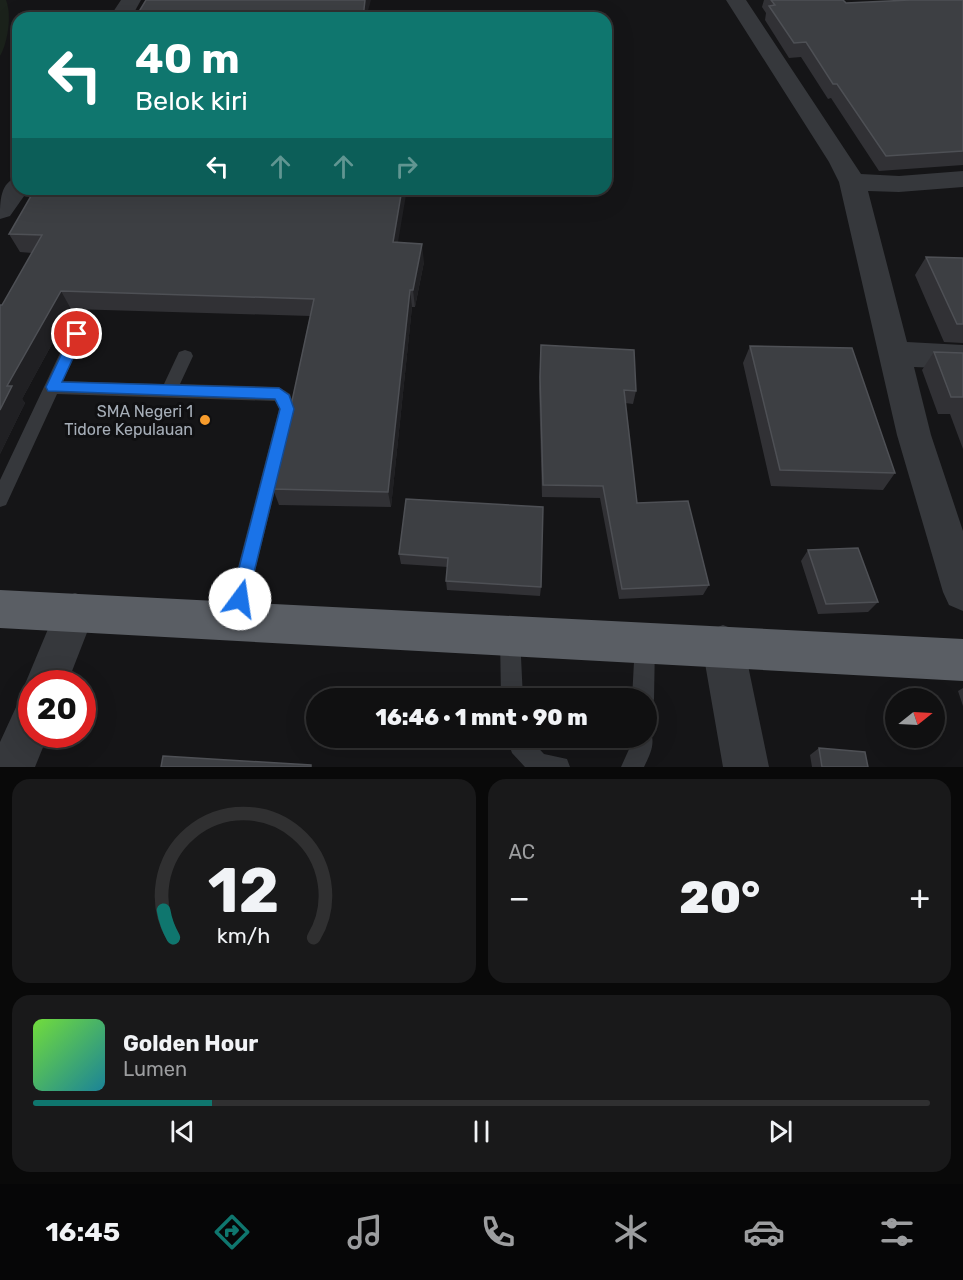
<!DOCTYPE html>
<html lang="id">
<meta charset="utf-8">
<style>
body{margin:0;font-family:Rubik,sans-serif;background:#19191a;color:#f1f3f6;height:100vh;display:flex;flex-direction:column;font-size:22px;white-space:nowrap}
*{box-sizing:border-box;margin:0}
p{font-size:20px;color:#9c9d9f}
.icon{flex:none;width:33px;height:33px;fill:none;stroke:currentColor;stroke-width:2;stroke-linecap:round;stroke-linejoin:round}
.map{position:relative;height:767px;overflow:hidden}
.panel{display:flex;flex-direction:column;gap:12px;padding:12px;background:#090909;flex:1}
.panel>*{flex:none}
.banner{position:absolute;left:12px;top:12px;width:600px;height:183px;border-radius:18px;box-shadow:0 6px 24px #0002,0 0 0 2px #303031;background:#0f766e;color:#fff;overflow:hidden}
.needle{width:39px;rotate:72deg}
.controls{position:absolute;left:885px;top:688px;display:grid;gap:12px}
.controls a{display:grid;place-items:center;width:60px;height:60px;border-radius:50%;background:#101011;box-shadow:0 6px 24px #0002,0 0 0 2px #303031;font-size:30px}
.speed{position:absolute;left:18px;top:670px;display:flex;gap:12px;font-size:30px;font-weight:700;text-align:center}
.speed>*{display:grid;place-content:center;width:78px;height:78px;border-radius:50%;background:#101011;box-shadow:0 6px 24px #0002,0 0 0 2px #303031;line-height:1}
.speed .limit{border:9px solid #d22;background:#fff;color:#111}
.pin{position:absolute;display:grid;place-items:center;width:51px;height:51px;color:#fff;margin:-26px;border:3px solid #fff;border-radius:50%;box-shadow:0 2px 6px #0007}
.me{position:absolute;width:66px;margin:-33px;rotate:14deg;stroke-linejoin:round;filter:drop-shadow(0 0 4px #0008)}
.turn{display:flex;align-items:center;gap:21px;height:126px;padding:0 24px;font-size:27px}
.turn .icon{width:78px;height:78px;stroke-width:2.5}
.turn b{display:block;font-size:42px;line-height:51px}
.lanes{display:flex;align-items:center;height:57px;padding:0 24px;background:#0003;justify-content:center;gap:30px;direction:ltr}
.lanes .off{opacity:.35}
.big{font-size:45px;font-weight:800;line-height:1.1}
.panel .card{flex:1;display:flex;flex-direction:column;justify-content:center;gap:9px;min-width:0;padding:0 21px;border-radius:18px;background:#19191a}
.panel .dial{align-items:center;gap:0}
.dial svg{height:156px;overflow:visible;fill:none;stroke:#303031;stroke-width:7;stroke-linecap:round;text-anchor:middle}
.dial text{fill:#f1f3f6;stroke:none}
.song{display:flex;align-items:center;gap:18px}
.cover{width:72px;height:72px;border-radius:9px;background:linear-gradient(135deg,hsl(100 70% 55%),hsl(190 70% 35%))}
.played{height:6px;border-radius:3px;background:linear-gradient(90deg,#0f766e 20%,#303031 20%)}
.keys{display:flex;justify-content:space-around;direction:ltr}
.heat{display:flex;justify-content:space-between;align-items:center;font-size:33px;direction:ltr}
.panel .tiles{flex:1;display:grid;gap:12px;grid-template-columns:1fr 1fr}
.card:last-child{grid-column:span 2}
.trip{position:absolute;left:306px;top:688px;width:351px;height:60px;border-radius:30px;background:#101011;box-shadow:0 6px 24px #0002,0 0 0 2px #303031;font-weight:800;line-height:60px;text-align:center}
.dock{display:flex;height:96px;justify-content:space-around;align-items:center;background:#060607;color:#9c9d9f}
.dock .icon{width:42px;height:42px}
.dock .active{color:#0f766e}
.dock b{font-size:27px;color:#f1f3f6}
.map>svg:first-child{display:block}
</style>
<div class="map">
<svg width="963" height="767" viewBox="0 0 963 767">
<rect width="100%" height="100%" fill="#151517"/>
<path fill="#1b221b" d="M0,0h6c6,15 2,42 -6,56z"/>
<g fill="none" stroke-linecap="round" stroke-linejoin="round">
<path fill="#36383c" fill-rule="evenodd" d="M77,328l6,2 2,4 -22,47 101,3 15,-32 6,-2 6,2 2,4 -13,28 99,3 11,7 5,15 -54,219 -7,3 -7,-3 -3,-7 55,-212 -4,-8 -218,-7 -51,111 -6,2v-27l69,-146 2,-4z
M510,626l7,3 3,7 3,63h-22l-1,-63 3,-7z
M645,633l7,3 3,7 -1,56 -3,8 -5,1v-9h-14l3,-56 3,-7z
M646,729l4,1c6,14 0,24 -6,37h-23l9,-20 1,-9h15z
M507,738h22l15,16 23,5 3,8h-45l-13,-14z"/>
<path fill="#36383c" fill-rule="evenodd" d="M121,0h20l-10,18h-22z
M726,0h20l115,174 38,2 64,-5v16l-64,5 -31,-1 39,151 56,3v24l-49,-2 17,68 32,96v80l-14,-6 -6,-13 -46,-157 -58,-253 -10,-20z
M18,177v12h11l-19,27 -10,3c0,-18 0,-37 18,-42z
M75,593l14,5 6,14 -28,72h-35v51h16l-13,32h-35v-25l17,-37 14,-6 -6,-15 36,-86z
M723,625l15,6 6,15 25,121h-46l-21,-121 6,-15z"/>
<path fill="#5a5e64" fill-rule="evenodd" d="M0,590l963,49v42l-963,-53z"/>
</g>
<path fill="#313135" d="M764,0h79l3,3 117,-3v165l-84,6 -48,-73 -3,1 -27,-42 -12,1 -24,-38 1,-7 -4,-6z
M9,234l389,9 26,19 -9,45h-3l-21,200 -112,-2 -6,-16 37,-173 -239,-7 -49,90 3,4 -25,51 2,-149 30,-52 -12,-1z
M926,257l37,1v85l-19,-1 -29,-67z
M541,345l95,46 -3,13 -8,-1 12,100 72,82 -6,10 -84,4 -19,-101 -58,-1 -3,-108z
M750,346l145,127 -12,17 -112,-4 -28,-123z
M934,352l29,1v96l-13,-35h-12l-16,-44z
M406,499l135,88 -1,9 -93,-6 -1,-9 2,-14 -47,-3 -2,-10z
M808,550l70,52 -10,10 -50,2 -17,-53z
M963,688v18l-5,-15z
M819,748l49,19h-56l-2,-12z"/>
<path fill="#202023" d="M365,0h6l-5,18h-3z
M402,189h5l-12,71 -2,-18z
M422,244l2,18 -9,45 -2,-17z
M410,290l2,17 -21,200 -3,-15z
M61,291l10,18 -49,90 3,4 -25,51v-44l7,-24z"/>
<path fill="#3d3f43" stroke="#4e5055" stroke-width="1.5" d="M146,0h219l-2,18h-228z
M771,0h72l3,3 64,-3h53v151l-77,5 -49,-72h-4l-27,-42 -12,1 -25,-37 6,-1z
M35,189h278l29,1v-1h60l-9,53 29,2 -9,46h-3l-22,202 -115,-3 41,-190 -253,-8 -54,95h5l-12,24v-105h2l40,-70 -33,-1z
M926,257l37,1v66h-6z
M541,345l93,5 2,41 -12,-1 13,113 51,-2 21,84 -87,4 -19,-103 -60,-1 -3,-108z
M750,346l102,2 43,125 -115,-3z
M934,352l29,1v44h-12z
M406,499l137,8 -2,80 -95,-6 2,-23 -49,-4z
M858,548l20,54 -52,2 -18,-54z
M819,748l46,4 3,15h-46z
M163,756l148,9v2h-150z"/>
<path fill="#1a73e8" stroke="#114b97" stroke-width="1.5" d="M77,329l7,5 -22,48 217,6 10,7 5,14 -48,196 -6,2 -6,-2 -3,-6 49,-190 -5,-10 -227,-8 -2,-4 25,-53z"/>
<circle fill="#f89c2c" stroke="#101012" stroke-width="2" cx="205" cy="420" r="6"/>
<g text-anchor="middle" stroke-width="6" stroke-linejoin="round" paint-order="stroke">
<g font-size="16" fill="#a6aeb8" stroke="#101012" text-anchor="end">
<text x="193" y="417">SMA Negeri 1<tspan x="193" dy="18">Tidore Kepulauan</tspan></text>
</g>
</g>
</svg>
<div class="controls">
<a><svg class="needle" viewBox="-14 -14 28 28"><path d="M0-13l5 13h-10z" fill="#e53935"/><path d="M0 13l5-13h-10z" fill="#9c9d9f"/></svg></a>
</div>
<div class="speed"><div class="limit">20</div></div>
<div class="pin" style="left:77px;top:334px;background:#d93025"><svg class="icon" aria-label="arrive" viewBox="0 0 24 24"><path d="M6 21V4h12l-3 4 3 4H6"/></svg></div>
<svg class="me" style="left:240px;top:599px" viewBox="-20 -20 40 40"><circle r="19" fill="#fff"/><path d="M0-13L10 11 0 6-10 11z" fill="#1a73e8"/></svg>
<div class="trip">16:46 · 1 mnt · 90 m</div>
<div class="banner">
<div class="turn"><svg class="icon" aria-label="left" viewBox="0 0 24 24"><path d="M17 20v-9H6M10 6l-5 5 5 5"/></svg><div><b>40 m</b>Belok kiri</div></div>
<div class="lanes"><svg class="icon" aria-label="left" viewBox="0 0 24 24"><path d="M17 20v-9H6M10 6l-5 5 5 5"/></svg><svg class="icon off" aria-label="ahead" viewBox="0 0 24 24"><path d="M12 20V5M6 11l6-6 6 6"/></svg><svg class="icon off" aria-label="ahead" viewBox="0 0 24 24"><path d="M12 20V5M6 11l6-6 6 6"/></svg><svg class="icon off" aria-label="right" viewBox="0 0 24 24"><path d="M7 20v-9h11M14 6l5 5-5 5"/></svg></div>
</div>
</div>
<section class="panel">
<div class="tiles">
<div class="card dial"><svg viewBox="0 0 100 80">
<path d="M14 69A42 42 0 1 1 86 69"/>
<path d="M14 69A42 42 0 0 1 9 55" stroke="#0f766e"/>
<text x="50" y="56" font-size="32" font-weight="700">12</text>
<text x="50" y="72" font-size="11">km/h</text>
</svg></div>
<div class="card"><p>AC</p>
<div class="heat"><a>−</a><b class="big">20°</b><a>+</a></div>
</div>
<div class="card">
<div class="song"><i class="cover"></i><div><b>Golden Hour</b><p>Lumen</p></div></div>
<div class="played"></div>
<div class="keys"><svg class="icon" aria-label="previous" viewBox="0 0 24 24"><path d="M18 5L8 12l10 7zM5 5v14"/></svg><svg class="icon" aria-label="pause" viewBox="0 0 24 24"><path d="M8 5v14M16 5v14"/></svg><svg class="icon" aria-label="next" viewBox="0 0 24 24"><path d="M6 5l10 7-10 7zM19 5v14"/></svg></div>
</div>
</div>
</section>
<nav class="dock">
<b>16:45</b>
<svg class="icon active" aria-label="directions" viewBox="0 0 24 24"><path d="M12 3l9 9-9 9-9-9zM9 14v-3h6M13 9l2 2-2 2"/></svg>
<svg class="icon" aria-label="music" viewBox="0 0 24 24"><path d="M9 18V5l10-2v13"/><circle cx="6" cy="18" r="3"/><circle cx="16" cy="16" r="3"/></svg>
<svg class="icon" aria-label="phone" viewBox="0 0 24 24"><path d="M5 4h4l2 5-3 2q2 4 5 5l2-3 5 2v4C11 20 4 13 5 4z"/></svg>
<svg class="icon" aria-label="climate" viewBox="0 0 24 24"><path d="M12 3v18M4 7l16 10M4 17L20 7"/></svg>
<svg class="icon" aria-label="car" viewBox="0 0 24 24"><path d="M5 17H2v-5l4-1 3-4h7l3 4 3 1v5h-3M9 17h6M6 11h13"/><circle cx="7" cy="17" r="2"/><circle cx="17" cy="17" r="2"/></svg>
<svg class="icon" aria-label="filters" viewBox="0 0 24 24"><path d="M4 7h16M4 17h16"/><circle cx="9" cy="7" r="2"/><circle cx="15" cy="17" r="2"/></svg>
</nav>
